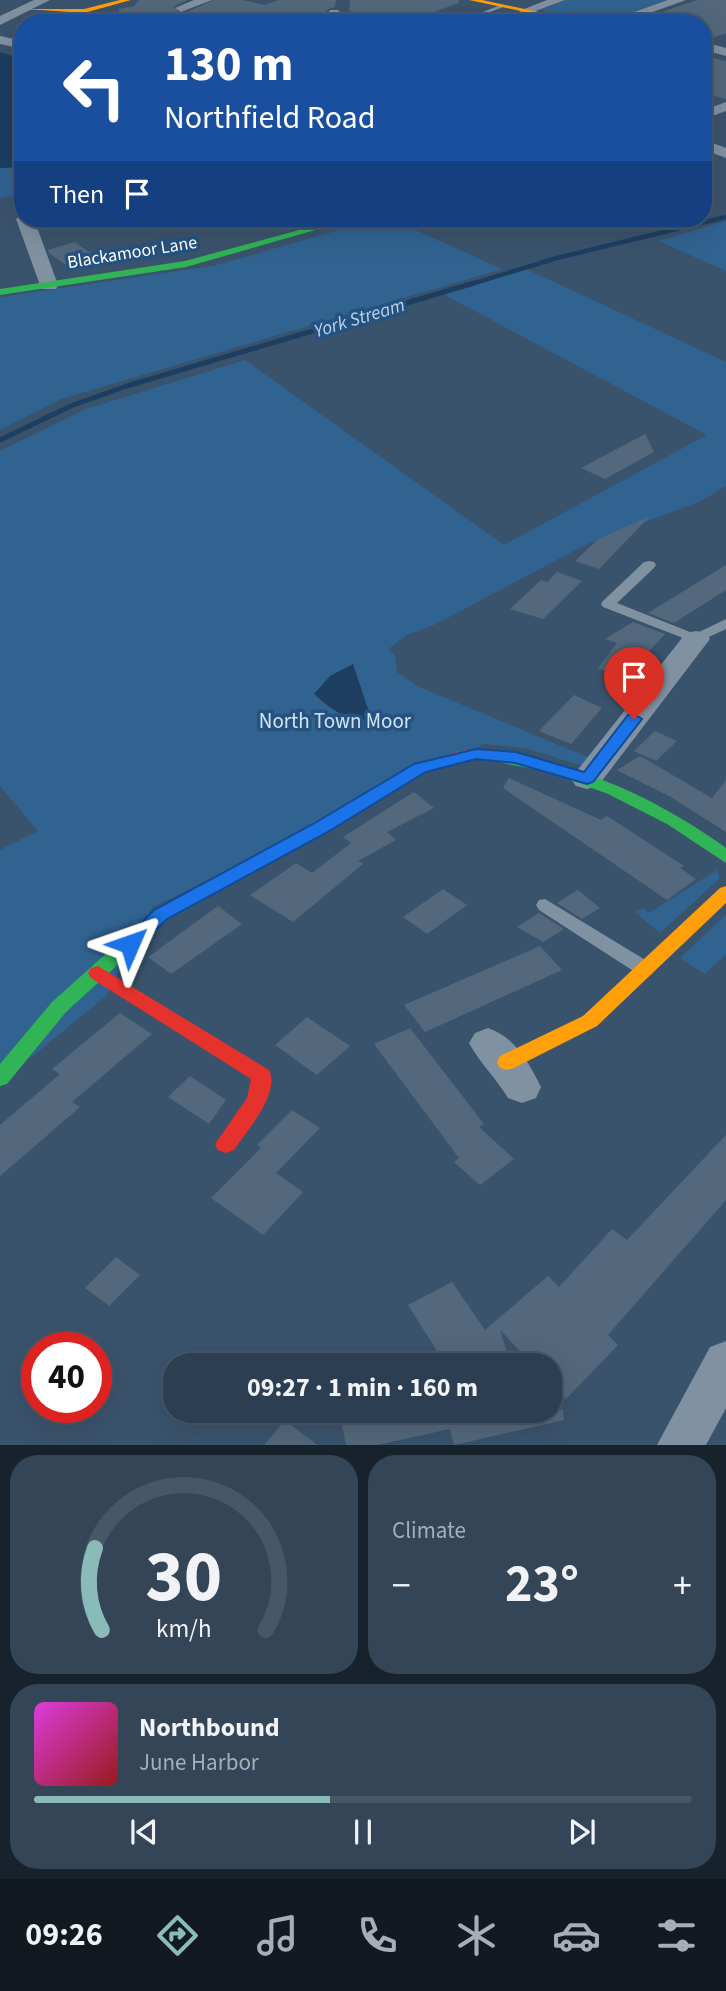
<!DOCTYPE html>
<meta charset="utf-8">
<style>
body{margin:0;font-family:"Source Sans 3",sans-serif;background:#344558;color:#f1f3f6;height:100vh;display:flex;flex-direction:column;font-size:26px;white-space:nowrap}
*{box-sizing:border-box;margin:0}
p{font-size:23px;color:#a6aeb7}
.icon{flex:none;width:38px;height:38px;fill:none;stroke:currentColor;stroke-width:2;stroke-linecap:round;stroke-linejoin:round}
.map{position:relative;height:1445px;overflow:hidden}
.sheet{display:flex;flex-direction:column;gap:10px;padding:10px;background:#18222d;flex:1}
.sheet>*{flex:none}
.hud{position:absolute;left:14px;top:14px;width:698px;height:214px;border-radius:28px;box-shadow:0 7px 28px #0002,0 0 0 2px #485768;background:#1a4fa0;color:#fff;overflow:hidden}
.speed{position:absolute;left:21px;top:1332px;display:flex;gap:14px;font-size:35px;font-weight:700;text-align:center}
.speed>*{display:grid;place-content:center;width:91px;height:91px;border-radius:50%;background:#2c3e51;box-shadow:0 7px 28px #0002,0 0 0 2px #485768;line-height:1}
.speed .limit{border:10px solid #d22;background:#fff;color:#111}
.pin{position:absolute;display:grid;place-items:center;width:60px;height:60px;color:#fff;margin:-72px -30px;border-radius:50% 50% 50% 0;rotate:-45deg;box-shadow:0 0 7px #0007}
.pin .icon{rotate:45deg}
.me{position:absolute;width:77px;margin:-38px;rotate:47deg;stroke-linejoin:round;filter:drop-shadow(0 0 5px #0008)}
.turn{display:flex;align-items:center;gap:24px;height:147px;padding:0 35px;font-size:32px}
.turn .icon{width:91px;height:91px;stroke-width:2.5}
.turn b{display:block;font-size:49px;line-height:60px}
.then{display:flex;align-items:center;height:66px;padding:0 35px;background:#0003;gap:14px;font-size:26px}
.big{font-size:52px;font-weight:700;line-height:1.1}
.sheet .card{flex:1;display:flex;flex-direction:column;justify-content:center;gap:10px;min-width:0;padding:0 24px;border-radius:28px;background:#344558}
.sheet .dial{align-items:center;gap:0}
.dial svg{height:182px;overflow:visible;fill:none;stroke:#485768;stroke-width:7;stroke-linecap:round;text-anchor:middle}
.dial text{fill:#f1f3f6;stroke:none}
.song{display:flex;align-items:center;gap:21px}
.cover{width:84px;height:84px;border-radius:10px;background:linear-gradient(135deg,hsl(300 70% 55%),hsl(0 70% 35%))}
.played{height:7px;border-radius:4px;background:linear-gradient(90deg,#8bbbb9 45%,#485768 45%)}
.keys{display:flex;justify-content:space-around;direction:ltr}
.heat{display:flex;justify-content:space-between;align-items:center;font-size:38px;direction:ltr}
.sheet .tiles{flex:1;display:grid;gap:10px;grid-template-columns:1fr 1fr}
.card:last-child{grid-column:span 2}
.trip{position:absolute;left:163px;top:1353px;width:399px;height:70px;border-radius:28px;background:#2c3e51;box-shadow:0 7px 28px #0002,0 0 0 2px #485768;font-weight:700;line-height:70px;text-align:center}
.menu{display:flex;height:112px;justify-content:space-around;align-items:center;background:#121920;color:#a6aeb7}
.menu .icon{width:49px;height:49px}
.menu .current{color:#8bbbb9}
.menu b{font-size:32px;color:#f1f3f6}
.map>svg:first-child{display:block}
</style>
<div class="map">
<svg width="726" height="1445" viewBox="0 0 726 1445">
<rect width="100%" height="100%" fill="#3a536c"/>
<path fill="#316391" d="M566,0h103l-67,22 -62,-12z
M23,167v28l-23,3v-30z
M378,219h13l111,50 -441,130 -61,31v-133l213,-31z
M726,221v50l-67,-30z
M526,269l200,93v124l-25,15 -114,43 -151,80 -29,11 -19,14 7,7 2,16 20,14 180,75 -11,6 -61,-19 -41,-4 -331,163 -47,89 -73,60 -33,13v-219l38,-19 -38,-45v-335l86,-42 159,-49 259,185 203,-110 -264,-141z
M717,870l3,8 -60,55 -25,-21 8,-4 6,5z
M726,915v39l-21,20 -25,-16z"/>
<path fill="#1d3e61" d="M0,52l23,7v108l-23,1z
M353,664l16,48 -4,8c-22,-2 -35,-11 -51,-26l16,-18z"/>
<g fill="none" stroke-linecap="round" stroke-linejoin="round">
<path stroke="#1d3e61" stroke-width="4.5" d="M468,285l89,-27 169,-41"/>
<path stroke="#1d3e61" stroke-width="5" d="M0,440l73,-35 54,-19 347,-103"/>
</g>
<path fill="#53687c" d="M139,0h48l-14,7 9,7 32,-14h29l21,5 15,-5h57l-1,7 -7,2 -3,4 7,7 -1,3 -211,-1 -1,-13 15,-3z
M350,0h109v3l-53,19 -57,-11z
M726,0v33l-19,7h-3v-17h-31l-26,-6 50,-17z
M704,56l22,5v38l-22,-6z
M74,242l29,19 -31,8 -23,-16 -1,-3z
M645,434l9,18 -49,27 -24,-11z
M650,516l-51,53 -24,-8 23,-22z
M726,565v25l-52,33 -26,-10z
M557,572l25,9 -39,38 -33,-10 31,-29 6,2z
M633,622l32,12 -41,44 -26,-10 19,-25 -12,-4z
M574,695l28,13 -31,36 -32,-13z
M655,731l22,10 -21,20 -22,-10z
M640,756l72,42 14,-18v52l-55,-35 -54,-27z
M509,778l92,42 6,-4 77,50 -4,2 16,11 -29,21 -164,-112z
M414,792l20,16 -47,24 9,8 -38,21 5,3 -70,58 -43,-27 46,-32 16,10 39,-30 -8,-6z
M443,889l24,16 -40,29 -24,-17z
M578,890l22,18 -18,11 -25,-16z
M218,906l24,18 -71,50 -23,-17z
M539,913l25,16 -21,13 -26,-15z
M540,946l22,24 -137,62 -21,-27z
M120,1013l32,21 -80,68 8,5 -80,69v-51l60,-51 -8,-5z
M307,1017l43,29 -33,29 -42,-30z
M410,1028l74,96 -5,3 35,32 -34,26 -26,-23 5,-4 -85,-114z
M190,1076l36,24 -17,24 -41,-27z
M292,1110l28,18 -44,45 27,19 -40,43 -52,-37 50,-50 -4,-3z
M726,1135v65l-118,135 10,10 -52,54 -16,-17v-17h-17l-33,-35 11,35h-65l-38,-60 44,-23 33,48 63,-54 11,11 53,-58 15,11z
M116,1257l24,18 -31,31 -24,-18z
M339,1410h224l1,10 -110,25 -4,-16 -73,16h-31z
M285,1420l32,25h-53z"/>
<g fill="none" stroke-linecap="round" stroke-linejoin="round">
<path fill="#8091a2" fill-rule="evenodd" d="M501,5l5,1 -37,14 -5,-1z
M649,561l5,1 2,3 -2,3 -37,35 78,31 31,-15v10l-30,14 -93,-36 -2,-3 2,-3 41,-39z
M545,899l107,65 2,5 -2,5 -7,2 -7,-2 -99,-64 -3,-5 3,-5z"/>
<path fill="#8091a2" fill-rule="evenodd" d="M34,0h16l-50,25v-9z
M194,0h18l-31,12 -6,-4z
M547,0h18l-40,15 -6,-4z
M668,0h18l-64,23h-19z
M330,10h8l13,11 -18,2 3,-3 -8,-7z
M0,36l23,5v8l-23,-5z
M704,42l22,6v8l-22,-6z
M726,102v9l-22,8v-9z
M704,140l22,8v10l-22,-8z
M23,214v5h11l24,66 -2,4h-14l-2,-4 -24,-66z
M696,631l10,2 4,6 -112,147 -11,3 -11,-3 -5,-7 5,-7 110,-139z
M488,1028c27,9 41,35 53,59l-5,11 -14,5 -14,-5c-12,-20 -29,-36 -39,-55l6,-10z
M726,1341v67l-20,37h-49l53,-98z"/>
<path fill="#30b455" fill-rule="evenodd" d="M340,219h14l-168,48 -186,28v-6l185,-28z
M489,750c88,13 165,46 237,98v15l-59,-39 -59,-30 -60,-22 -65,-13 -2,-4z
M219,878l6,2 3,4 -3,4 -58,32 -101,92 -59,72 -7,2v-22l52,-62 103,-92z"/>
<path fill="#ff9f0a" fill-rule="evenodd" d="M120,0h11l-47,13 -58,-4h58z
M469,0h13l109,23h-14z
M726,886v17l-129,123 -83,42 -7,2 -7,-2 -3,-6 3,-6 83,-40 137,-128z"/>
<path fill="#e5322d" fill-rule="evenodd" d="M466,750h23l8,5 -8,5h-23l-39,12 -102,62 -100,54h-12l-3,-4 3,-4c33,-18 67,-35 99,-54 53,-30 93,-63 154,-76z
M98,966l171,104c12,23 -23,62 -35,80l-8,3 -8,-3 -3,-6 32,-46 4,-19 -160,-101 -3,-5 3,-5z"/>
</g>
<path fill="#1a73e8" stroke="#114b97" stroke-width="2" d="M634,714l8,5 -49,63 -6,2 -72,-21 -39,-4 -50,13 -100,61 -159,86 -31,30h-13l-3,-5 34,-34 159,-86 101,-60 62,-15 40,3 68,20 44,-57z"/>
<g text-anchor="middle" stroke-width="7" stroke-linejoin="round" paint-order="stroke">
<g font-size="18" fill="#fff" stroke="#265280">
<text transform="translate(132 252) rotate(-9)" y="6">Blackamoor Lane</text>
</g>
<g font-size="19" font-style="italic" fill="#b8d4ee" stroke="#265280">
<text transform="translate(359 317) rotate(-17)" y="7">York Stream</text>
</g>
<g font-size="21" fill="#d0e3f5" stroke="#265280">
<text x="335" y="728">North Town Moor</text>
</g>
</g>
</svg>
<div class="speed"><div class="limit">40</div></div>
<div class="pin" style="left:634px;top:719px;background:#d93025"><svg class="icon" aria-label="arrive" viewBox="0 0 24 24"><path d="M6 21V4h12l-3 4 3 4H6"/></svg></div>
<svg class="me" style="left:130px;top:944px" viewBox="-20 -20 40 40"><path d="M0-17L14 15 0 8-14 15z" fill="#1a73e8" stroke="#fff" stroke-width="4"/></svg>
<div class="trip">09:27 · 1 min · 160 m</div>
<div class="hud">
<div class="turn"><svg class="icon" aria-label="left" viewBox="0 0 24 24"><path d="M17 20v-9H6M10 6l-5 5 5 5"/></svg><div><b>130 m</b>Northfield Road</div></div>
<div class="then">Then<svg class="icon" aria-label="arrive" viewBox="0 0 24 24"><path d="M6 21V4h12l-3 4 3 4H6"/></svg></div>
</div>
</div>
<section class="sheet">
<div class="tiles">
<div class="card dial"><svg viewBox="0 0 100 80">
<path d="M14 69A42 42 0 1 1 86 69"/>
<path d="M14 69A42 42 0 0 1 11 33" stroke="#8bbbb9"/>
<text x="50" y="56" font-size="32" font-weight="700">30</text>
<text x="50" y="72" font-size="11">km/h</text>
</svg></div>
<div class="card"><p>Climate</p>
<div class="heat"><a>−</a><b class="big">23°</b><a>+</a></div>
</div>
<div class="card">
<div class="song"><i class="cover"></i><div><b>Northbound</b><p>June Harbor</p></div></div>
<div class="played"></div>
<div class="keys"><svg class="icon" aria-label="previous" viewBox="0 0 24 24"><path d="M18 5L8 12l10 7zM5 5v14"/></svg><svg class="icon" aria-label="pause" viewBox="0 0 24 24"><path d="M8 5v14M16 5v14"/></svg><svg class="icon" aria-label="next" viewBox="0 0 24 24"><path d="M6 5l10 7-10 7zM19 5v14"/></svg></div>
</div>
</div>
</section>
<nav class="menu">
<b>09:26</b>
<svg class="icon current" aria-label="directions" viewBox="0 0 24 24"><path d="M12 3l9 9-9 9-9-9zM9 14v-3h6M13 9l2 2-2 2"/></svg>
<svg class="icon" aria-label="music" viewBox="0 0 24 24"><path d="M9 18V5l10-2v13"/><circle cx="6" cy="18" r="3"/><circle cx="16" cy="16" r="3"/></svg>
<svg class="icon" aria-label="phone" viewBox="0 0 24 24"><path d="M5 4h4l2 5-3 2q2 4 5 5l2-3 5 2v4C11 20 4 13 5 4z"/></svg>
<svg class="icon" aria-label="climate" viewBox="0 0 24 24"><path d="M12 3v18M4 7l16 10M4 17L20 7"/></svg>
<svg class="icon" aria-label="car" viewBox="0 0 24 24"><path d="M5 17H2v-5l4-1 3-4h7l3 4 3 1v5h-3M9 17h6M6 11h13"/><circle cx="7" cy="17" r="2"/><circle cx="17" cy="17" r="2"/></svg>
<svg class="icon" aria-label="filters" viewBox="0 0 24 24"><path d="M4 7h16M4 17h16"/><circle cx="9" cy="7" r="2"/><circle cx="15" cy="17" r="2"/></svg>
</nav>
